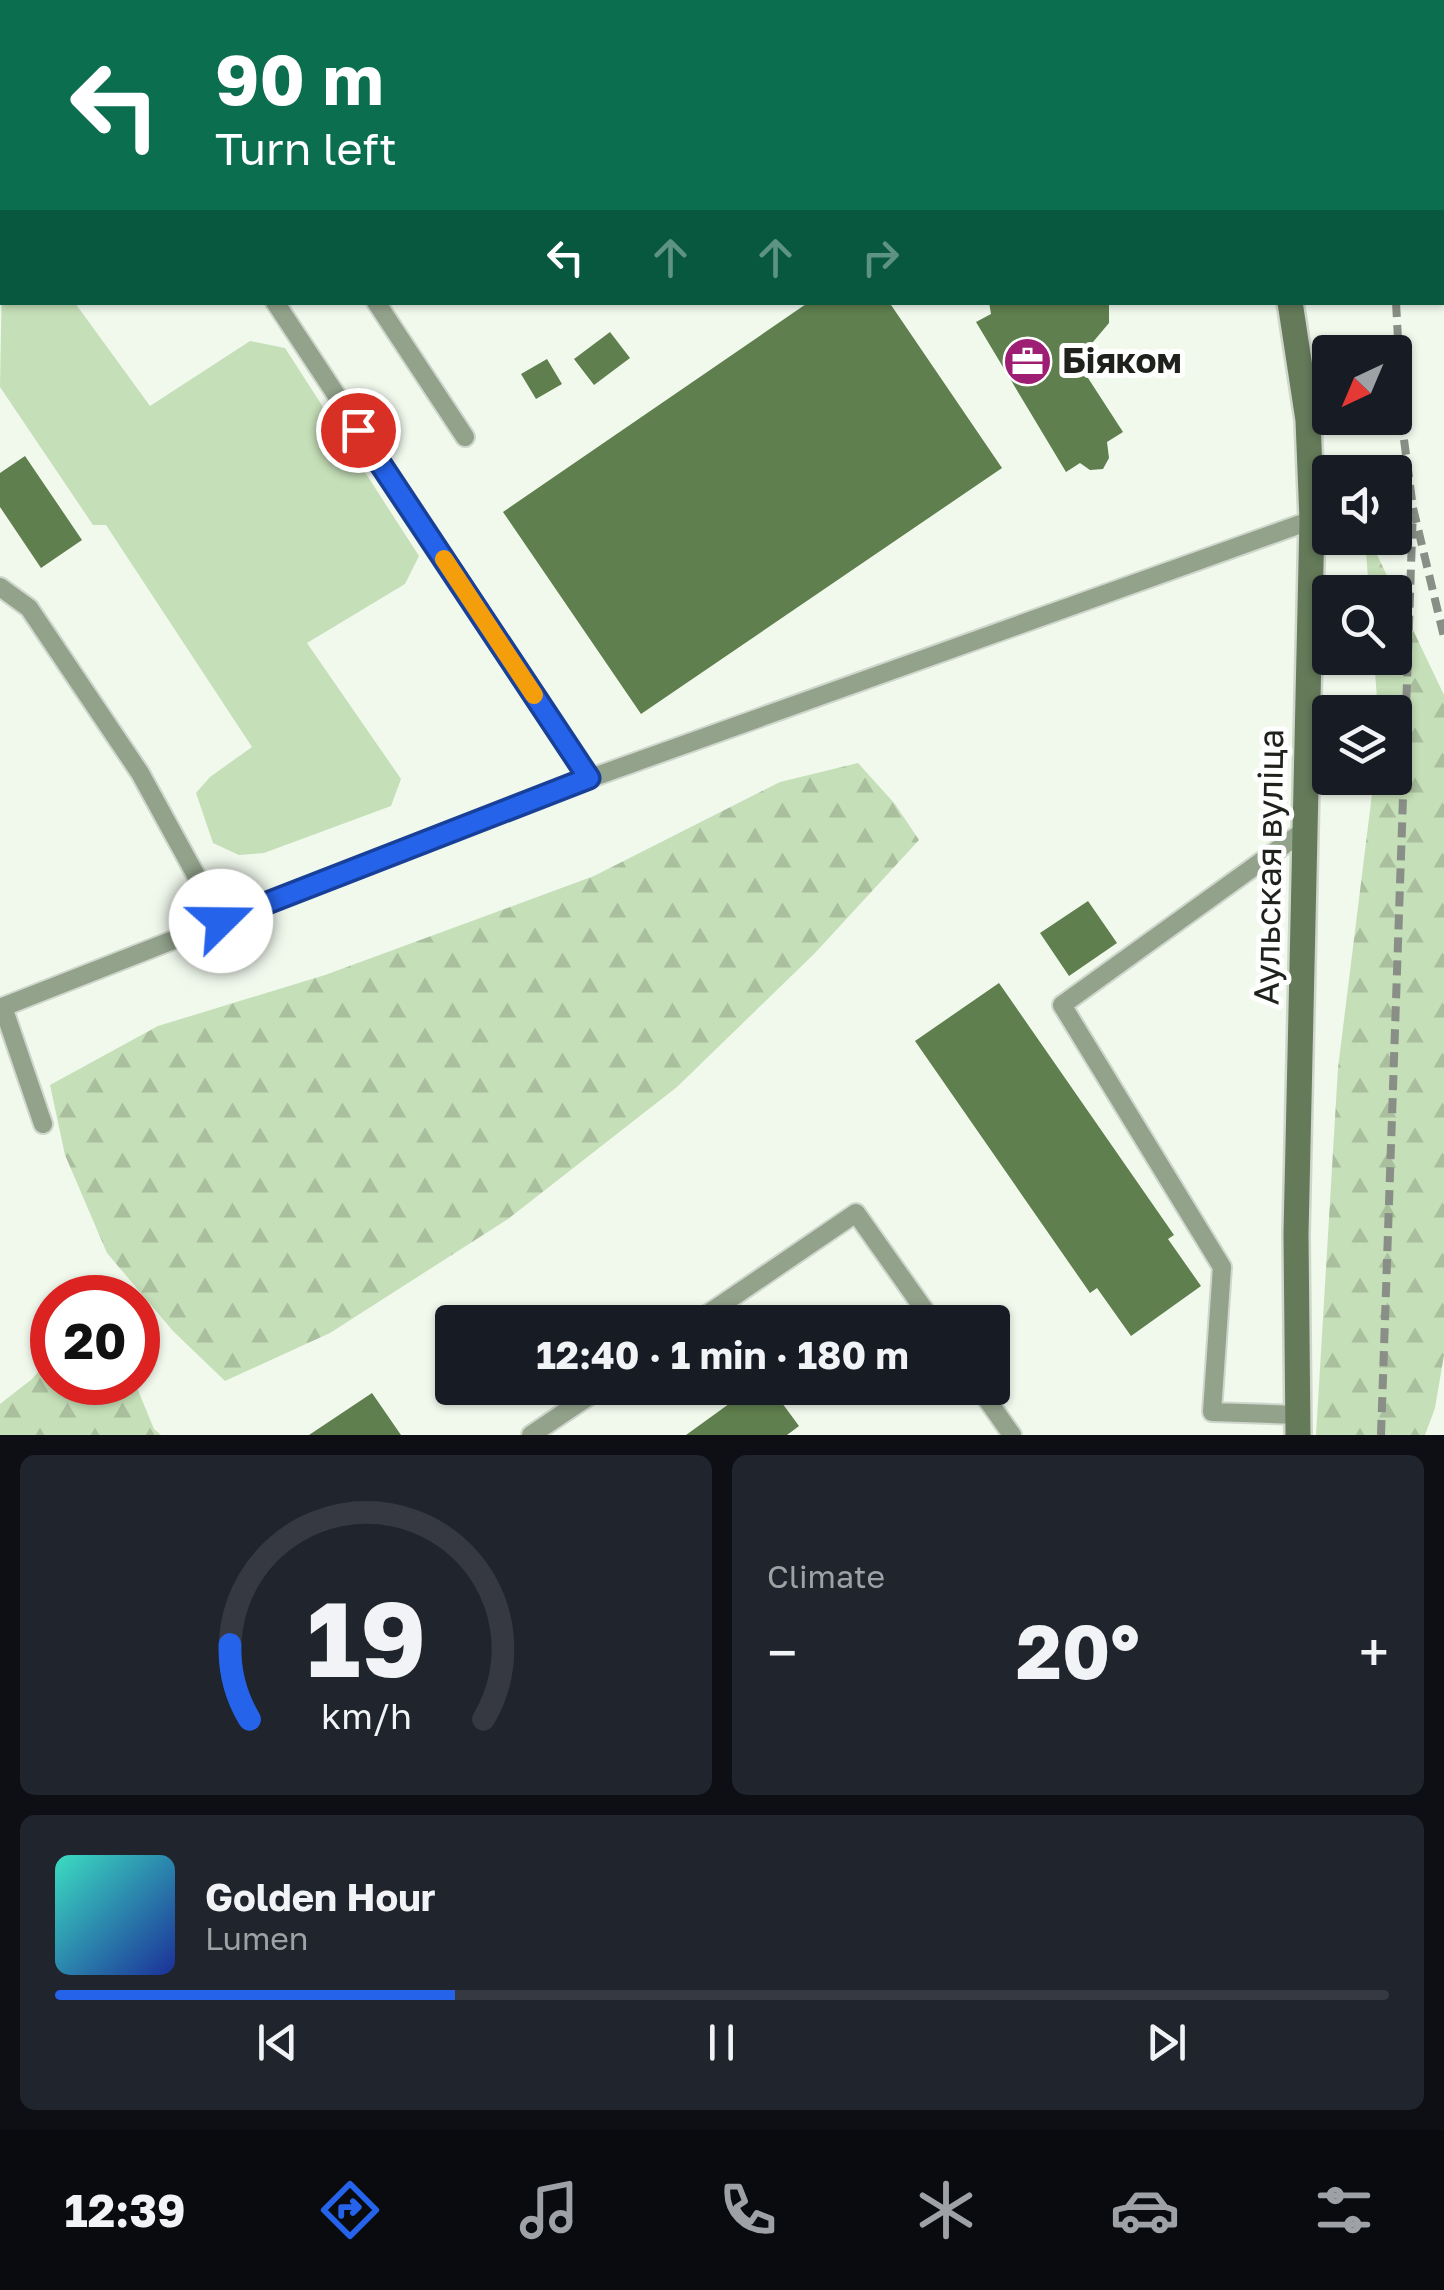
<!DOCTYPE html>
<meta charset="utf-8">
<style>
body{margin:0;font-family:"Golos Text",sans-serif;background:#20242c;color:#f1f3f6;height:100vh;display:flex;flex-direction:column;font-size:38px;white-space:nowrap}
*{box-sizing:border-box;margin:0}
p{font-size:32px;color:#9ea1a6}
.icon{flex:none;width:55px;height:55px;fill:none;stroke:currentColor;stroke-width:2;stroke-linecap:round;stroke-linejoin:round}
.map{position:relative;height:1435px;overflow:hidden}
.panel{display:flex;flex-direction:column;gap:20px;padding:20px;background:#0d0f14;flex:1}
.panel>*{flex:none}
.top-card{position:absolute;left:0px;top:0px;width:1445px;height:305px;box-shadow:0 2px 8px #0004;background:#0b6e4f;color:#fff;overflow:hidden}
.needle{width:65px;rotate:224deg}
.buttons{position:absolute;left:1312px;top:335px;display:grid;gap:20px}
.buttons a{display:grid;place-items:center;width:100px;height:100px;border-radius:10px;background:#171b24;box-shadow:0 2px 8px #0004;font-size:50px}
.speed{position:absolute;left:30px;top:1275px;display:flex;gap:20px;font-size:50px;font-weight:700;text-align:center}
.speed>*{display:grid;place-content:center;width:130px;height:130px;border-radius:50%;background:#171b24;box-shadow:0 2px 8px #0004;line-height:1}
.speed .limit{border:15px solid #d22;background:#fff;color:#111}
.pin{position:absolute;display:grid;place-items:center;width:85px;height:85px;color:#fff;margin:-42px;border:5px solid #fff;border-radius:50%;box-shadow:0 2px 10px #0007}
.me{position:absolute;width:110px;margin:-55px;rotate:68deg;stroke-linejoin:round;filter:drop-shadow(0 0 8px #0008)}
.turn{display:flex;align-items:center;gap:35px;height:210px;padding:0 50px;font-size:45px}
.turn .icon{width:130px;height:130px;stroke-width:2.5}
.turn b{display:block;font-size:70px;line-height:85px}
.lanes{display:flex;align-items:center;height:95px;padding:0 50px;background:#0003;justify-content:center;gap:50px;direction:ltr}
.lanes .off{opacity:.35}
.big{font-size:75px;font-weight:700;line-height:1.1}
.panel .widget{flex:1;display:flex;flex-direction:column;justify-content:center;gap:15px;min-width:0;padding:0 35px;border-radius:15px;background:#20242c}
.panel .dial{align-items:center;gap:0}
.dial svg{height:260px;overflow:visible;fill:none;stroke:#363941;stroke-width:7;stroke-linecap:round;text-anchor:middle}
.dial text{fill:#f1f3f6;stroke:none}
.song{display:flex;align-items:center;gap:30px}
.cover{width:120px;height:120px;border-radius:15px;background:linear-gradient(135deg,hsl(170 70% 55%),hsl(230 70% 35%))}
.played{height:10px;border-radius:5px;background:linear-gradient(90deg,#2563eb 30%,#363941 30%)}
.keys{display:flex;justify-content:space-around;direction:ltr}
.heat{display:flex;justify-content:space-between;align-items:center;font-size:55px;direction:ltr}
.panel .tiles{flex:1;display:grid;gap:20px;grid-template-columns:1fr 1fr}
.widget:last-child{grid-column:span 2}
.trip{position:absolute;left:435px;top:1305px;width:575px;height:100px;border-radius:10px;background:#171b24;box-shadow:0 2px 8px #0004;font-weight:700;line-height:100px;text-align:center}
.tab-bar{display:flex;height:160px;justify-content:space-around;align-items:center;background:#090b0e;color:#9ea1a6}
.tab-bar .icon{width:70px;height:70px}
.tab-bar .on{color:#2563eb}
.tab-bar b{font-size:45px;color:#f1f3f6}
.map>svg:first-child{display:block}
</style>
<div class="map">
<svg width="1444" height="1435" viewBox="0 0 1444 1435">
<defs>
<pattern id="forest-firs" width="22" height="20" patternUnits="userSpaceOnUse" patternTransform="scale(2.5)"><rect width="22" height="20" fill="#c5dfb8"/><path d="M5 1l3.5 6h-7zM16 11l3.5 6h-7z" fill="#a9bf9e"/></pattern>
</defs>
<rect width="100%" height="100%" fill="#f1f9ed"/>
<path fill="#c5dfb8" d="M2,277v25l73,1 75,103 100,-65 35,7 134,208 -14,28 -98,59 94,136 -10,27 -127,47 -25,2 -26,-12 -17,-50 14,-16 42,-30 -146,-222h-13l-93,-138z"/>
<path fill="url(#forest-firs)" d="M1365,538h4l75,157v660l-9,53 -10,27h-109l22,-367 36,-290h21v-66h-17l-4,-54h21v-66h-26z
M858,763l37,41 24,36 -104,113 -138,134 -169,132 -178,114 -105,48 -52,-50 -66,-78 -42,-98 -15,-70 108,-59 167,-51 269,-99 186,-94z
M52,1356v26l83,1 19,46 7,6h-161v-31l32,-25z"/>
<path fill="#5f7f4e" d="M809,302h80l113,166 -361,246 -138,-202z
M989,302l120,3v18l-32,38 46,71 -16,10 2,16 -6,11 -13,1 -10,-7 -14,9 -90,-150 15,-8z
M610,332l20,26 -36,27 -20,-26z
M547,359l15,25 -26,15 -15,-25z
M25,456l57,84 -41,28 -41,-61v-34z
M1088,901l29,42 -48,33 -29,-43z
M999,983l175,252 -6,4 33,47 -70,50 -34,-48 -7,5 -175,-252z
M751,1388h20l28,38 -12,9h-101z
M372,1393l29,42h-92z"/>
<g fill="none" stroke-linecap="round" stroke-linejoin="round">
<defs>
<path id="lane" d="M75,0l2,2
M919,0l2,2
M1262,0l1,2
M387,2l4,-2
M780,2l4,-2
M0,205l2,4
M0,239l2,-2
M1442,264l2,1
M275,302l314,476
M376,302l89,135
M0,587l29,21 111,165 81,148
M3,1007l40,117
M0,1008l535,-210 777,-278
M696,1322l160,-109 77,109
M979,1388l33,47
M1298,1415l-86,-3 10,-145 -160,-262 243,-175
M531,1435l70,-47"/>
<path id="secondary" d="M1185,0l1,2
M1290,302l18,118 4,100 -16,714 2,201"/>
</defs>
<use href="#lane" stroke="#cfd6cc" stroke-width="22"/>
<use href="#secondary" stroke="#cfd6cc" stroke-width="30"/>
<path stroke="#90968d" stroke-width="5" stroke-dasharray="5 5" stroke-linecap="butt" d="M1140,0l1,2"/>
<use href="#lane" stroke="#92a28b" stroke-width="18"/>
<use href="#secondary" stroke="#647a59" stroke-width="25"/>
<path stroke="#898e86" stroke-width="8" stroke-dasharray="15 8" stroke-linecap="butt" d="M1323,0l1,2
M1406,0l2,2
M1437,0l2,2
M1442,54l2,2
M1396,302l7,130 10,76 31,129
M1381,1435l32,-927"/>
</g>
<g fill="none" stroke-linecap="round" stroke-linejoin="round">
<defs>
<path id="route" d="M221,921l368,-143 -231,-348"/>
</defs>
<use href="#route" stroke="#184099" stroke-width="25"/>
<use href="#route" stroke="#2563eb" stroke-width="18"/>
<path stroke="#f59e0b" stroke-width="18" d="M444,559l90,136"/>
</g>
<defs>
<symbol id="office-disc" viewBox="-11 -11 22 22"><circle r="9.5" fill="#9d1e72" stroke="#fff"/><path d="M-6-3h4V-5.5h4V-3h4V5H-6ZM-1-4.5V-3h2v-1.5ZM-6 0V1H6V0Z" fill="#fff"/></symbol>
</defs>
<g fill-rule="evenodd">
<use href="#office-disc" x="1000" y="334" width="55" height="55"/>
</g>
<g text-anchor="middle" stroke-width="10" stroke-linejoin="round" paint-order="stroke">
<g font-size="35" font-weight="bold" fill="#1e211c" stroke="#fff" text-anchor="start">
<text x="1062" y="373">Біяком</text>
</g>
<g font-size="35" fill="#1e211c" stroke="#fff">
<text transform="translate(1269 867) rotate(-89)" y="12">Аульская вуліца</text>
</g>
</g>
</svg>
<div class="buttons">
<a><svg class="needle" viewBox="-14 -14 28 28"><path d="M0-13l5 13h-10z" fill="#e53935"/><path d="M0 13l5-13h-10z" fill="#9ea1a6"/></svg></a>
<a><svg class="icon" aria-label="sound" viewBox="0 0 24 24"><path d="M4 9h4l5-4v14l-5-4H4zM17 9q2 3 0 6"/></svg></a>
<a><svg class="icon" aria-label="search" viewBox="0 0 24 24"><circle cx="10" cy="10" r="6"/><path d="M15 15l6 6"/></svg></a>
<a><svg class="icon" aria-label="layers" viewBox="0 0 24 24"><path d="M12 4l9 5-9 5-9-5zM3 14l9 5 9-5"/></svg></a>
</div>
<div class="speed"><div class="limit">20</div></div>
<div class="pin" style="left:358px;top:430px;background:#d93025"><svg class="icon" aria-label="arrive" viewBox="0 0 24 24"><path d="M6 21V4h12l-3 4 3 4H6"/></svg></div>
<svg class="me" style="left:221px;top:921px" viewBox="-20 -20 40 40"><circle r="19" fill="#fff"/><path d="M0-13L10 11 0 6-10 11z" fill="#2563eb"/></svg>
<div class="trip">12:40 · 1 min · 180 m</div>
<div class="top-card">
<div class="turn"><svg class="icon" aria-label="left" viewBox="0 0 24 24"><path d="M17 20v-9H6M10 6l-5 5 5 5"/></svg><div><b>90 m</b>Turn left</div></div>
<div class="lanes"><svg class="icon" aria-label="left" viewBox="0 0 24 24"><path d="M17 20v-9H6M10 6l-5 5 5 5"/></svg><svg class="icon off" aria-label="ahead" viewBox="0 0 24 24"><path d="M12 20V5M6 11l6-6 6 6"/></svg><svg class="icon off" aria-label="ahead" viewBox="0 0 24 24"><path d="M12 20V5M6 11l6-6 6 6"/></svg><svg class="icon off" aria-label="right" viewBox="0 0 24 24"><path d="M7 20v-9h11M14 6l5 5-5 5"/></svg></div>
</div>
</div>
<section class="panel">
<div class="tiles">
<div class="widget dial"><svg viewBox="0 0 100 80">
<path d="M14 69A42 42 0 1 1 86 69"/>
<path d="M14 69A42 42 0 0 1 8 46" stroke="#2563eb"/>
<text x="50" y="56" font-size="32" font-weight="700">19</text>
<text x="50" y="72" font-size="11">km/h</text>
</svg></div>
<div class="widget"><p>Climate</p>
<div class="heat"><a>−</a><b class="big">20°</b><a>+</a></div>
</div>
<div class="widget">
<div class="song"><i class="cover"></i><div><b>Golden Hour</b><p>Lumen</p></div></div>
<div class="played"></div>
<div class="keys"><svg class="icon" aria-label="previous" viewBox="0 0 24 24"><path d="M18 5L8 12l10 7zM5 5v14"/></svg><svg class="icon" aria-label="pause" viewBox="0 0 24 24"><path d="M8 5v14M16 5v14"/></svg><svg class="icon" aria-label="next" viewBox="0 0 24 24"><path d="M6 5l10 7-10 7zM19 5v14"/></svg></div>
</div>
</div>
</section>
<nav class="tab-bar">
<b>12:39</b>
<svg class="icon on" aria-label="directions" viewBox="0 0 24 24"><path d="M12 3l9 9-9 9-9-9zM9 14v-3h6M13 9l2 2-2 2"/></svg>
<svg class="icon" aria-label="music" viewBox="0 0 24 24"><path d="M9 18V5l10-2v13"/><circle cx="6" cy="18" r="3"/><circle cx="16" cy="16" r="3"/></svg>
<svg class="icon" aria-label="phone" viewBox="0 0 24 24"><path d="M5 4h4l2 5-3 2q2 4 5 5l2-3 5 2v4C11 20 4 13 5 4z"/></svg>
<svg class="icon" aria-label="climate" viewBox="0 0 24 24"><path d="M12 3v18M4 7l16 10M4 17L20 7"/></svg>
<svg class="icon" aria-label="car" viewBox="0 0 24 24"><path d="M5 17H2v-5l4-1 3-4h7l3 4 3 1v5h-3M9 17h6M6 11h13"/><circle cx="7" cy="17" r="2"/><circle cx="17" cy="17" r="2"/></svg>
<svg class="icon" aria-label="filters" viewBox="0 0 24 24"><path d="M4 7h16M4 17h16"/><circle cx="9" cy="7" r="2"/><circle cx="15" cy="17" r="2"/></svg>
</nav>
